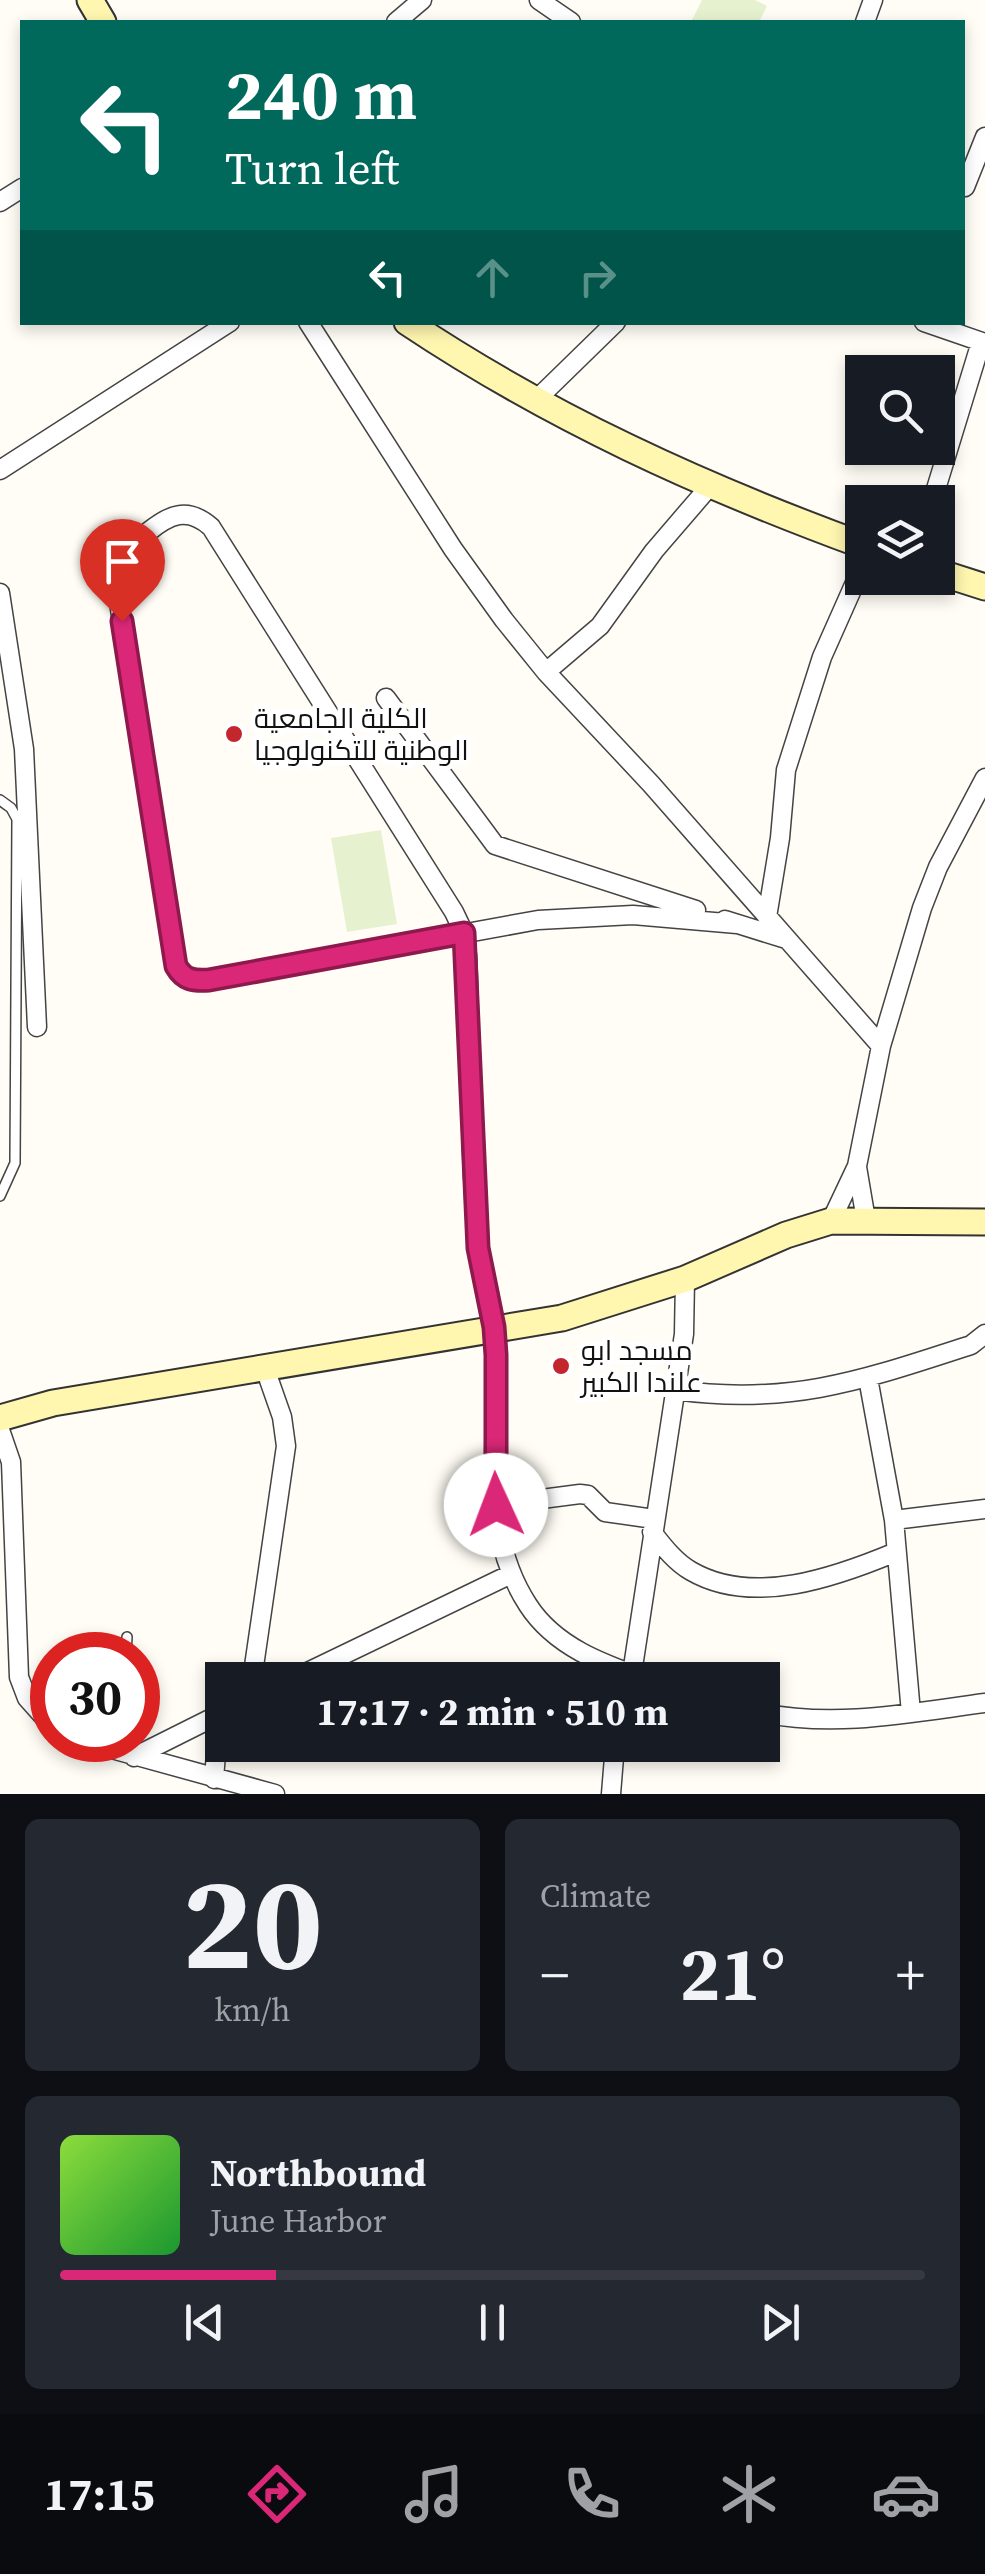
<!DOCTYPE html>
<meta charset="utf-8">
<style>
body{margin:0;font-family:"Source Serif 4",Cairo,serif;background:#242831;color:#f1f3f6;height:100vh;display:flex;flex-direction:column;font-size:38px;white-space:nowrap}
*{box-sizing:border-box;margin:0}
p{font-size:32px;color:#9ea1a6}
.icon{flex:none;width:55px;height:55px;fill:none;stroke:currentColor;stroke-width:2;stroke-linecap:round;stroke-linejoin:round}
.map{position:relative;height:1794px;overflow:hidden}
.drawer{display:flex;flex-direction:column;gap:25px;padding:25px;background:#0d0f14;flex:1}
.drawer>*{flex:none}
.guide{position:absolute;left:20px;top:20px;width:945px;height:305px;border-radius:0px;box-shadow:0 5px 15px #0003;background:#00695c;color:#fff;overflow:hidden}
.tools{position:absolute;left:845px;top:355px;display:grid;gap:20px}
.tools a{display:grid;place-items:center;width:110px;height:110px;border-radius:0px;background:#171b24;box-shadow:0 5px 15px #0003;font-size:50px}
.speed{position:absolute;left:30px;top:1632px;display:flex;gap:20px;font-size:50px;font-weight:700;text-align:center}
.speed>*{display:grid;place-content:center;width:130px;height:130px;border-radius:50%;background:#171b24;box-shadow:0 5px 15px #0003;line-height:1}
.speed .limit{border:15px solid #d22;background:#fff;color:#111}
.pin{position:absolute;display:grid;place-items:center;width:85px;height:85px;color:#fff;margin:-102px -42px;border-radius:50% 50% 50% 0;rotate:-45deg;box-shadow:0 0 10px #0007}
.pin .icon{rotate:45deg}
.me{position:absolute;width:110px;margin:-55px;rotate:358deg;stroke-linejoin:round;filter:drop-shadow(0 0 8px #0008)}
.turn{display:flex;align-items:center;gap:35px;height:210px;padding:0 40px;font-size:45px}
.turn .icon{width:130px;height:130px;stroke-width:2.5}
.turn b{display:block;font-size:70px;line-height:85px}
.lanes{display:flex;align-items:center;height:95px;padding:0 40px;background:#0003;justify-content:center;gap:50px;direction:ltr}
.lanes .off{opacity:.35}
.big{font-size:75px;font-weight:700;line-height:1.1}
.drawer .card{flex:1;display:flex;flex-direction:column;justify-content:center;gap:15px;min-width:0;padding:0 35px;border-radius:15px;background:#242831}
.drawer .dial{align-items:center;gap:0}
.dial b{font-size:130px;line-height:1}
.song{display:flex;align-items:center;gap:30px}
.cover{width:120px;height:120px;border-radius:15px;background:linear-gradient(135deg,hsl(90 70% 55%),hsl(130 70% 35%))}
.played{height:10px;border-radius:5px;background:linear-gradient(90deg,#db2777 25%,#363941 25%)}
.keys{display:flex;justify-content:space-around;direction:ltr}
.heat{display:flex;justify-content:space-between;align-items:center;font-size:55px;direction:ltr}
.drawer .tiles{flex:1;display:grid;gap:25px;grid-template-columns:1fr 1fr}
.card:last-child{grid-column:span 2}
.trip{position:absolute;left:205px;top:1662px;width:575px;height:100px;border-radius:0px;background:#171b24;box-shadow:0 5px 15px #0003;font-weight:700;line-height:100px;text-align:center}
.menu{display:flex;height:160px;justify-content:space-around;align-items:center;background:#090b0e;color:#9ea1a6}
.menu .icon{width:70px;height:70px}
.menu .on{color:#db2777}
.menu b{font-size:45px;color:#f1f3f6}
.map>svg:first-child{display:block}
</style>
<div class="map">
<svg width="985" height="1794" viewBox="0 0 985 1794">
<rect width="100%" height="100%" fill="#fffdf5"/>
<path fill="#e6f2cf" d="M702,0h53l12,6 -8,16h-68z
M381,830l16,94 -50,8 -16,-94z"/>
<g fill="none" stroke-linecap="round" stroke-linejoin="round">
<defs>
<path id="lane" d="M0,800l11,8 6,11 -2,344 -15,33
M126,1655l1,-18"/>
<path id="street" d="M539,0l32,22
M396,22l26,-22
M865,22l8,-22
M965,187l20,-50
M0,202l22,-14
M308,322l145,227 51,71 42,52 105,112 230,262
M924,322l61,21
M536,400l80,-78
M0,470l230,-148
M932,502l49,-160
M0,593l24,156 13,278
M546,672l54,-46 54,-75 55,-64
M386,698l109,147 201,65
M767,917l13,-79 6,-68 36,-113 40,-90
M725,920l61,19
M857,1167l9,53
M831,1221l26,-55 24,-120 41,-138 16,-41 47,-89
M868,1378l26,142 17,193
M675,1390c116,16 188,-10 296,-45l14,-11
M0,1430l11,32 8,215 8,21 25,28
M496,1505l84,-11 8,1 17,17 49,7
M894,1520l91,-11
M652,1532c11,14 23,30 39,39 62,36 145,6 205,-19
M252,1680l34,-234 -4,-29 -13,-37
M291,1680l220,-106
M631,1680l53,-346 1,-55
M648,1680c-45,-16 -93,-33 -120,-75 -53,-81 -26,-179 -33,-269 -2,-30 -14,-60 -17,-90 -9,-96 -7,-194 -11,-290l-3,-23 -10,-21 -243,-385c-24,-21 -42,-12 -63,5 -20,16 -33,24 -32,51l59,383c9,14 18,15 34,14l329,-60 95,-5 104,9
M762,1713c75,15 148,0 223,-10
M79,1740l196,54
M134,1757l88,-44
M214,1779l5,-64
M611,1794l4,-49"/>
<path id="secondary" d="M90,0l13,22
M407,322c144,96 294,164 455,223
M938,572l47,15
M0,1418l53,-15 509,-85 123,-39 101,-44 45,-14 154,1"/>
</defs>
<use href="#lane" stroke="#444" stroke-width="12"/>
<use href="#street" stroke="#444" stroke-width="21"/>
<use href="#secondary" stroke="#333" stroke-width="29"/>
<use href="#lane" stroke="#fff" stroke-width="9"/>
<use href="#street" stroke="#fff" stroke-width="18"/>
<use href="#secondary" stroke="#fff6b0" stroke-width="25"/>
</g>
<g fill="none" stroke-linecap="round" stroke-linejoin="round">
<defs>
<path id="route" d="M122,621l54,345c8,14 17,15 33,14l255,-47 14,315 16,79 2,28v150"/>
</defs>
<use href="#route" stroke="#8e194d" stroke-width="25"/>
<use href="#route" stroke="#db2777" stroke-width="18"/>
</g>
<g fill="#c4262e" stroke="#fff" stroke-width="4">
<circle cx="234" cy="734" r="10"/>
<circle cx="561" cy="1366" r="10"/>
</g>
<g text-anchor="middle" stroke-width="10" stroke-linejoin="round" paint-order="stroke">
<g font-size="28" fill="#111" stroke="#fff" text-anchor="start">
<text x="254" y="728">الكلية الجامعية<tspan x="254" dy="32">الوطنية للتكنولوجيا</tspan></text>
<text x="581" y="1360">مسجد ابو<tspan x="581" dy="32">علندا الكبير</tspan></text>
</g>
</g>
</svg>
<div class="tools">
<a><svg class="icon" aria-label="search" viewBox="0 0 24 24"><circle cx="10" cy="10" r="6"/><path d="M15 15l6 6"/></svg></a>
<a><svg class="icon" aria-label="layers" viewBox="0 0 24 24"><path d="M12 4l9 5-9 5-9-5zM3 14l9 5 9-5"/></svg></a>
</div>
<div class="speed"><div class="limit">30</div></div>
<div class="pin" style="left:122px;top:621px;background:#d93025"><svg class="icon" aria-label="arrive" viewBox="0 0 24 24"><path d="M6 21V4h12l-3 4 3 4H6"/></svg></div>
<svg class="me" style="left:496px;top:1505px" viewBox="-20 -20 40 40"><circle r="19" fill="#fff"/><path d="M0-13L10 11 0 6-10 11z" fill="#db2777"/></svg>
<div class="trip">17:17 · 2 min · 510 m</div>
<div class="guide">
<div class="turn"><svg class="icon" aria-label="left" viewBox="0 0 24 24"><path d="M17 20v-9H6M10 6l-5 5 5 5"/></svg><div><b>240 m</b>Turn left</div></div>
<div class="lanes"><svg class="icon" aria-label="left" viewBox="0 0 24 24"><path d="M17 20v-9H6M10 6l-5 5 5 5"/></svg><svg class="icon off" aria-label="ahead" viewBox="0 0 24 24"><path d="M12 20V5M6 11l6-6 6 6"/></svg><svg class="icon off" aria-label="right" viewBox="0 0 24 24"><path d="M7 20v-9h11M14 6l5 5-5 5"/></svg></div>
</div>
</div>
<section class="drawer">
<div class="tiles">
<div class="card dial"><b>20</b><p>km/h</p></div>
<div class="card"><p>Climate</p>
<div class="heat"><a>−</a><b class="big">21°</b><a>+</a></div>
</div>
<div class="card">
<div class="song"><i class="cover"></i><div><b>Northbound</b><p>June Harbor</p></div></div>
<div class="played"></div>
<div class="keys"><svg class="icon" aria-label="previous" viewBox="0 0 24 24"><path d="M18 5L8 12l10 7zM5 5v14"/></svg><svg class="icon" aria-label="pause" viewBox="0 0 24 24"><path d="M8 5v14M16 5v14"/></svg><svg class="icon" aria-label="next" viewBox="0 0 24 24"><path d="M6 5l10 7-10 7zM19 5v14"/></svg></div>
</div>
</div>
</section>
<nav class="menu">
<b>17:15</b>
<svg class="icon on" aria-label="directions" viewBox="0 0 24 24"><path d="M12 3l9 9-9 9-9-9zM9 14v-3h6M13 9l2 2-2 2"/></svg>
<svg class="icon" aria-label="music" viewBox="0 0 24 24"><path d="M9 18V5l10-2v13"/><circle cx="6" cy="18" r="3"/><circle cx="16" cy="16" r="3"/></svg>
<svg class="icon" aria-label="phone" viewBox="0 0 24 24"><path d="M5 4h4l2 5-3 2q2 4 5 5l2-3 5 2v4C11 20 4 13 5 4z"/></svg>
<svg class="icon" aria-label="climate" viewBox="0 0 24 24"><path d="M12 3v18M4 7l16 10M4 17L20 7"/></svg>
<svg class="icon" aria-label="car" viewBox="0 0 24 24"><path d="M5 17H2v-5l4-1 3-4h7l3 4 3 1v5h-3M9 17h6M6 11h13"/><circle cx="7" cy="17" r="2"/><circle cx="17" cy="17" r="2"/></svg>
</nav>
